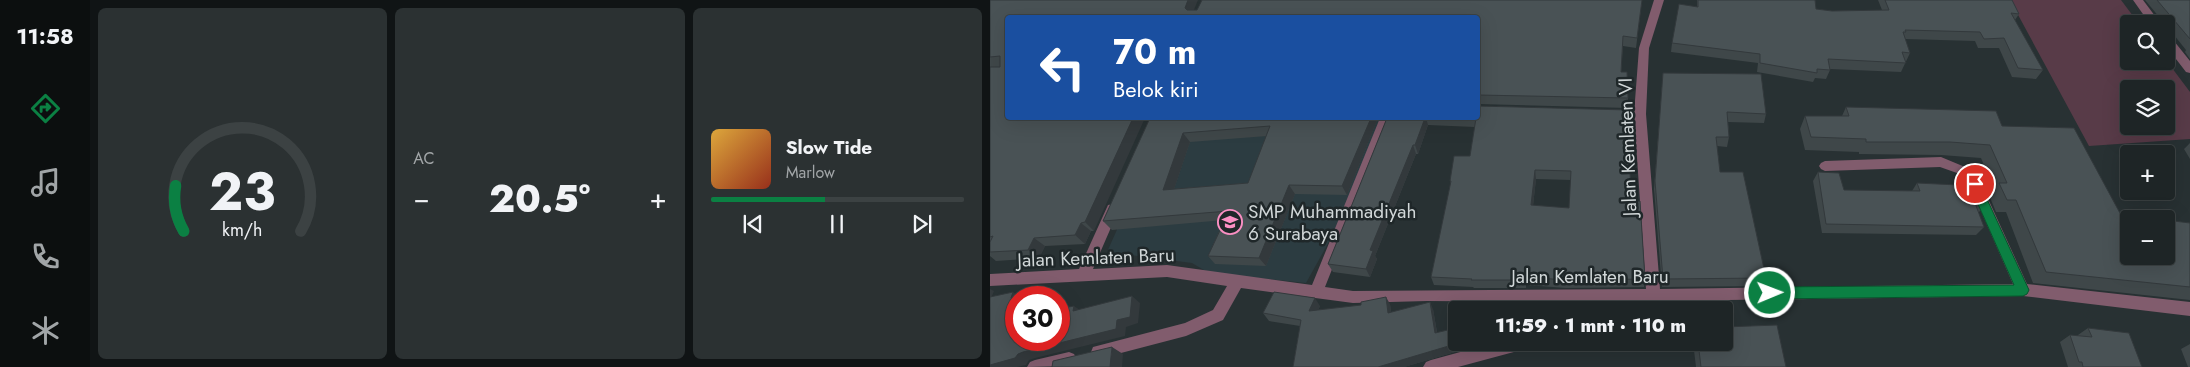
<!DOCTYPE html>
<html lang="id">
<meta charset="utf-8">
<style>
body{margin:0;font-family:Jost,sans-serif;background:#2b3132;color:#f1f3f6;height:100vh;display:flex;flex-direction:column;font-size:19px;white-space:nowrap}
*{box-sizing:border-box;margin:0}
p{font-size:16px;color:#a1a5a7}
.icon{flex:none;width:28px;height:28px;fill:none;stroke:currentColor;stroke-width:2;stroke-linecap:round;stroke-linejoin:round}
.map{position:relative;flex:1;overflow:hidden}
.details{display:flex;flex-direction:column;gap:8px;padding:8px;background:#101415;width:900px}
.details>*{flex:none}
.guide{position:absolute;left:15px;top:15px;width:475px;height:105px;border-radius:5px;box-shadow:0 5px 20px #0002,0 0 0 1px #3c4243;background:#1a4fa0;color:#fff;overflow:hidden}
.buttons{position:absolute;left:1130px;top:15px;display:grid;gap:10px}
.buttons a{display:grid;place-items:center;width:55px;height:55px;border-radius:5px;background:#1e2526;box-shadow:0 5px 20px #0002,0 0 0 1px #3c4243;font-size:25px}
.speed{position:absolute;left:15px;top:286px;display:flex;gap:10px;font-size:25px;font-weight:700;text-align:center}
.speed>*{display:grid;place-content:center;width:65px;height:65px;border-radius:50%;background:#1e2526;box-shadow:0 5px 20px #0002,0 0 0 1px #3c4243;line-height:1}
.speed .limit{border:8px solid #d22;background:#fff;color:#111}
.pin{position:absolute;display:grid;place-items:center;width:42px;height:42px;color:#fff;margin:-21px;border:2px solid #fff;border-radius:50%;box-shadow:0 1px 5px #0007}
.me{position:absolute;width:55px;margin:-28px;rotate:89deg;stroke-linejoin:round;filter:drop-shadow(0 0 4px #0008)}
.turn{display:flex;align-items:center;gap:18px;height:105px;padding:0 25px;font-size:22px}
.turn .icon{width:65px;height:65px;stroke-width:2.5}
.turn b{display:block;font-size:35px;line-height:42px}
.big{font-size:38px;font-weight:800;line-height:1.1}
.details .tile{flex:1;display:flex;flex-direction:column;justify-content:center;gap:8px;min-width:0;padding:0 18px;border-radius:8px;background:#2b3132}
.details .dial{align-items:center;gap:0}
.dial svg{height:130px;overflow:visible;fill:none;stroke:#3c4243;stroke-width:7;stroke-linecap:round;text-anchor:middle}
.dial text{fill:#f1f3f6;stroke:none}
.song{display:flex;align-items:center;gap:15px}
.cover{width:60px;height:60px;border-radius:8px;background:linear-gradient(135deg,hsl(40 70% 55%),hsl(10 70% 35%))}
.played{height:5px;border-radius:2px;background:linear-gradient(90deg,#0b8043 45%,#3c4243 45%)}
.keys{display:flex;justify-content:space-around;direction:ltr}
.heat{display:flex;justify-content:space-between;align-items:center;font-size:28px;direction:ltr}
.details .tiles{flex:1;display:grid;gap:8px;grid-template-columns:repeat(3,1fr)}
.trip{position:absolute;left:458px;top:301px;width:285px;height:50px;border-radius:5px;background:#1e2526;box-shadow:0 5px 20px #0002,0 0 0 1px #3c4243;font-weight:800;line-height:50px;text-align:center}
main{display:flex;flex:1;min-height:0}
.dock{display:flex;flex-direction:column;width:90px;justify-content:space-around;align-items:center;background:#0c0f0f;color:#a1a5a7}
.dock .icon{width:35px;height:35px}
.dock .selected{color:#0b8043}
.dock b{font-size:22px;color:#f1f3f6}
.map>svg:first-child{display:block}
</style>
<main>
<nav class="dock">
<b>11:58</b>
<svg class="icon selected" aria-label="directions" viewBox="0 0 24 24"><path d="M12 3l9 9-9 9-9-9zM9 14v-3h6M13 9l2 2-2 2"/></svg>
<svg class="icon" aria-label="music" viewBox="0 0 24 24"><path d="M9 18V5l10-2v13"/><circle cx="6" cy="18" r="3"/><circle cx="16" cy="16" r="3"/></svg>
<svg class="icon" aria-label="phone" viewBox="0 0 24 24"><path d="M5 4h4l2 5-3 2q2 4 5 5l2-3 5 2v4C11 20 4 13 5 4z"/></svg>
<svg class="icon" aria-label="climate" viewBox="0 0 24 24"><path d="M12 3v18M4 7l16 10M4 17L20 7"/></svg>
</nav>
<section class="details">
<div class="tiles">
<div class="tile dial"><svg viewBox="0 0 100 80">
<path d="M14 69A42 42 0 1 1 86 69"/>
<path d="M14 69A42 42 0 0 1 9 41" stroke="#0b8043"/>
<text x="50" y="56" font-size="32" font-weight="700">23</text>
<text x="50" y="72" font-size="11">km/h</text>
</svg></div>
<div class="tile"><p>AC</p>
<div class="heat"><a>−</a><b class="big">20.5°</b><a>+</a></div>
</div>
<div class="tile">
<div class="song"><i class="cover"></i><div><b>Slow Tide</b><p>Marlow</p></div></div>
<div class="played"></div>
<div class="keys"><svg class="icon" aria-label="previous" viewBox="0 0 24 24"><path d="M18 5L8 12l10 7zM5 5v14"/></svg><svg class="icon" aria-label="pause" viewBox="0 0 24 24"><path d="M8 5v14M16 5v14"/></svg><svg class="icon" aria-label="next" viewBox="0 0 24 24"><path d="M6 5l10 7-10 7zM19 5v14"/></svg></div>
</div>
</div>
</section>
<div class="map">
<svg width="1200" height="367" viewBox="0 0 1200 367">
<rect width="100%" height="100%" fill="#283133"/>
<path fill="#2c3c41" d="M177,118h215l-26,75 -50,90 -97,-10 -17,-10 -85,-11z"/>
<path fill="#583b48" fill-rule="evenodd" d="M1020,0h111l18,24h-10v37l37,-1 24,32v47l-101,7zM1139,89h37v37h-37z"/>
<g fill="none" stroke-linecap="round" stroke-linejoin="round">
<path fill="#815c6d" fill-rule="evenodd" d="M664,0h10l-15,48 -3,66 14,175 353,-5 -43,-98 -13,-13 -17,-6 -115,4 -4,-2 -2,-3 2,-3 4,-2 116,-4 24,10 14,12 48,105 163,18v14l-167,-20 -435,6 -3,8h-14l3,-8 -147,-1 -74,2 -112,-15 -18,32 -37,16 -88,23 -5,-2 -2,-5 2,-5 92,-24 28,-13 14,-24 -60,-9 -177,9v-12l89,-5 29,-64 5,-1 5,1 1,4 -26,60 74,-4 145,20 68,-167h12l-67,169 28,4 293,-2 -12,-175 5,-66z
M1143,0h10l18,24h-11z
M1176,35l4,1 20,25v12l-4,-1 -20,-26z
M507,342h35l-2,5 -5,2 -67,18h-35l3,-5 5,-2z
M79,352l5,2 3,5 -3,5 -5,2 -42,1 3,-5 5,-2z"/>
</g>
<path fill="#3f4749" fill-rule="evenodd" d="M0,0l204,10 448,-10 -6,48 -13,-2 -2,26 7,26v10l-150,-4v2l153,95 14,78 -1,8 -78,1 -40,-3v3h-52l-1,-1 -39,-2 -3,-8 20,-92 -1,-4 20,-25 5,-29 -47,-2 -10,29h-2l-41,102 2,3 -7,18 -37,-5 -5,-8 59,-146h91v-100h-470l86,213h-3l-6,13 -40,2 -6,12 -43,3 -6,-5v-189l10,-1 -10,1zM546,179l35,1 -2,28 -36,-2z
M707,0h118l1,9 16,2 50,-1 -4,-10h134l7,14 -4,6 28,50 -7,9 -24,-2 -13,-29h-21l-3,-7 -70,-2 5,14 -9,19 -71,-3v1l-4,9 -11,-1 -2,4 -56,-10 1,-9 -87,-11 1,-9 25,-36z
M1155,0h45v59l-5,-7 1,-2 -20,-25v-1h-1z
M673,73l103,41 -2,9 -36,-1 1,15 -2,10 -10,-1 3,26 46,106 -4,8 -100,1 -8,-98z
M856,107l156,19 119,89 69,8v77l-157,-17 -27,-71h-10l-7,-17 5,-6 -13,-31 -40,-3 -82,-1v-2l-54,-2 -5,-21 5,-13h37z
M160,118h228l-31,77 -52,-1 -29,72 -51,-2 -7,-8 16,-36 -112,10 -9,-9zM277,136l-19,47 -74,6 16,-47z
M1200,143v16l-6,-10z
M828,172l26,18 68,1 5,-8 70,20 -8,9h-1l6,15 -8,8 -154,-2 -9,-52z
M400,304l1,8 42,-3 4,23 45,12 -78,23h-111l7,-41 -31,-5 -6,-8 57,-7 -2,4z
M1098,328l54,39h-74l-8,-25 10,-7 8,1v-1z
M703,342h31l62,25h-90z
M1200,344v23h-2l-7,-18z"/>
<path fill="#33393c" d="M198,0h10l-7,17 -6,-9z
M143,118h12l-51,113 -9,-9z
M381,118h7l-31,77 -5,-9z
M435,118h1l2,7 -10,29 -3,-9z
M193,133l7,9 -19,56 -8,-8z
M423,145l3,9 -41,102 2,3 -7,18 -4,-8 4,-19z
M545,170l1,9 -4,35 -1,-9z
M299,185l6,9 -29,72 -7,-8z
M91,223l10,8 -6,13 -10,-9z
M44,238l11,8 -6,12 -11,-8z
M0,289l4,2 -4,10z
M60,290l10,8 -1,4v-4h-11z
M23,292l8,6h-10z
M142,296l8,7 -2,20 -12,4 -1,9 -90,22 -6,2 -3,5 -9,2h-27v-2l28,-11 99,-34z
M396,297l4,7 2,16 -4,-7z
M325,298l5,8 -6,13 -5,-8z
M440,302l3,7 5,30 -3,-6z
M84,306l10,7 -11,-2z
M472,342h20v2l-78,23h-26z
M122,347l11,7 -1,13h-12z"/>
<path fill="#495255" stroke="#33393c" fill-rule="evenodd" d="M0,0h198l-3,8 2,2h10l5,-10h440l-5,38 -14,-2 -2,36h6l1,26 -150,-3v-77h-470v100h125l-48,104 -4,1 -6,12 -41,3 -6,12 -38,2v-10l3,-6 -3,1v-170h10v-11l-10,1z
M708,0h117l1,9 16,2 57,-1 -4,-10h127l7,14 -8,-1 32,57 -25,-2 -14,-30 -20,1 -4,-7 -75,-2 1,2h-3l7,21 -8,-1 4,11 -78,-4 2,11 -13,-1v4l-57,-10v-9l-88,-11 7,-39 19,3z
M1167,0h33v39z
M673,73l98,1 5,40 -39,-2 2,25h-13l4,35h23l23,106 -103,1 -8,-98z
M488,106l150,4 3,91h9l5,78 -79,1 -42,-3 1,3h-54l1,-1 -41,-2 20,-96h-1l4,-25h16l6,-38h2zM545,170l36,1 -2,37 -38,-3z
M856,107l150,4 6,15 72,2 47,87 31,4h-23v37h37v-36l24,3v64l-144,-15 -30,-72h-9l-8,-17h8l-17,-38 -40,-3h-84v-3l-55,-2 -6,-21h44z
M160,118h221l-29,68 -53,-1 -30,73 -51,-2 21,-45 -126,10zM280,126l-22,57 -85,7 20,-57z
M397,118h38l-10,27h-2l-43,105 3,1 -7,18 -38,-5z
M828,172l21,1 5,17 76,1 -3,-8 62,3 8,17h-12l9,24 -158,-3z
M60,290l-2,8h-32v42h43v-31l15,-3 -1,5 59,-15 -2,21 -13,3 -1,9 -93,23 -5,2 -3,4 -25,7v-68l23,-5 -2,6z
M284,292l41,6 -6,13 52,-6v-3l25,-5 2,16 42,-11 5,31 21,-5v14h6l-84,25h-85l8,-47 -38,-7z
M542,307l1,3h-10z
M787,325l9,42h-85l-3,-25h26v-15z
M1098,328l41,5 13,34h-59l-1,-5h-3l-9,-27 22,2z
M122,347l-2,20h-58l1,-6z"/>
<path fill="#0b8043" stroke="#07532c" d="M985,179l5,5 49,106 -2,4 -4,2 -253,3 -5,-2 -2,-4 2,-4 5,-2 244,-2 -45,-101z"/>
<defs>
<symbol id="school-ring" viewBox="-11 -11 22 22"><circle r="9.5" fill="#1f2729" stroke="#fb8fc3" stroke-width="1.5"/><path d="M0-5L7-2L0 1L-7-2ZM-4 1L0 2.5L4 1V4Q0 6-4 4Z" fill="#fb8fc3"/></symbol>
</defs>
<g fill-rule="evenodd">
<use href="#school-ring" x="226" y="208" width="28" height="28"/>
</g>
<g text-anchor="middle" stroke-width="5" stroke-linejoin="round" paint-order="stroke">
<g font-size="19" fill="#d1d7d8" stroke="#1f2729">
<text transform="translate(637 147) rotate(-92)" y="7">Jalan Kemlaten VI</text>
<text transform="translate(106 257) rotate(-2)" y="7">Jalan Kemlaten Baru</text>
<text x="600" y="283">Jalan Kemlaten Baru</text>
</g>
<g font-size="19" fill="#d1d7d8" stroke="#1f2729" text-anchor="start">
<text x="258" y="218">SMP Muhammadiyah<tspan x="258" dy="22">6 Surabaya</tspan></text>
</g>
</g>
</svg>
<div class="buttons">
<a><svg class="icon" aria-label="search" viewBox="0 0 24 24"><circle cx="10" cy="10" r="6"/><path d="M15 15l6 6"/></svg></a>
<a><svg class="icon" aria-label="layers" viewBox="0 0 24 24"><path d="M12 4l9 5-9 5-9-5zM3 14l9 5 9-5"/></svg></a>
<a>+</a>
<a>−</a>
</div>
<div class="speed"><div class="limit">30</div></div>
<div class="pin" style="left:985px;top:184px;background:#d93025"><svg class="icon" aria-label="arrive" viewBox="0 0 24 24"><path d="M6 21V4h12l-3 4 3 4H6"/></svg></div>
<svg class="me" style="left:780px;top:293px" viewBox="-20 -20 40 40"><circle r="17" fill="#0b8043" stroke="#fff" stroke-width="3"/><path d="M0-11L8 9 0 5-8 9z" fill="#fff"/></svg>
<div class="trip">11:59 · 1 mnt · 110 m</div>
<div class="guide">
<div class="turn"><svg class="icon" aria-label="left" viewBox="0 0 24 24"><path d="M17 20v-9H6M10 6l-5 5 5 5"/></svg><div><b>70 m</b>Belok kiri</div></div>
</div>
</div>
</main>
